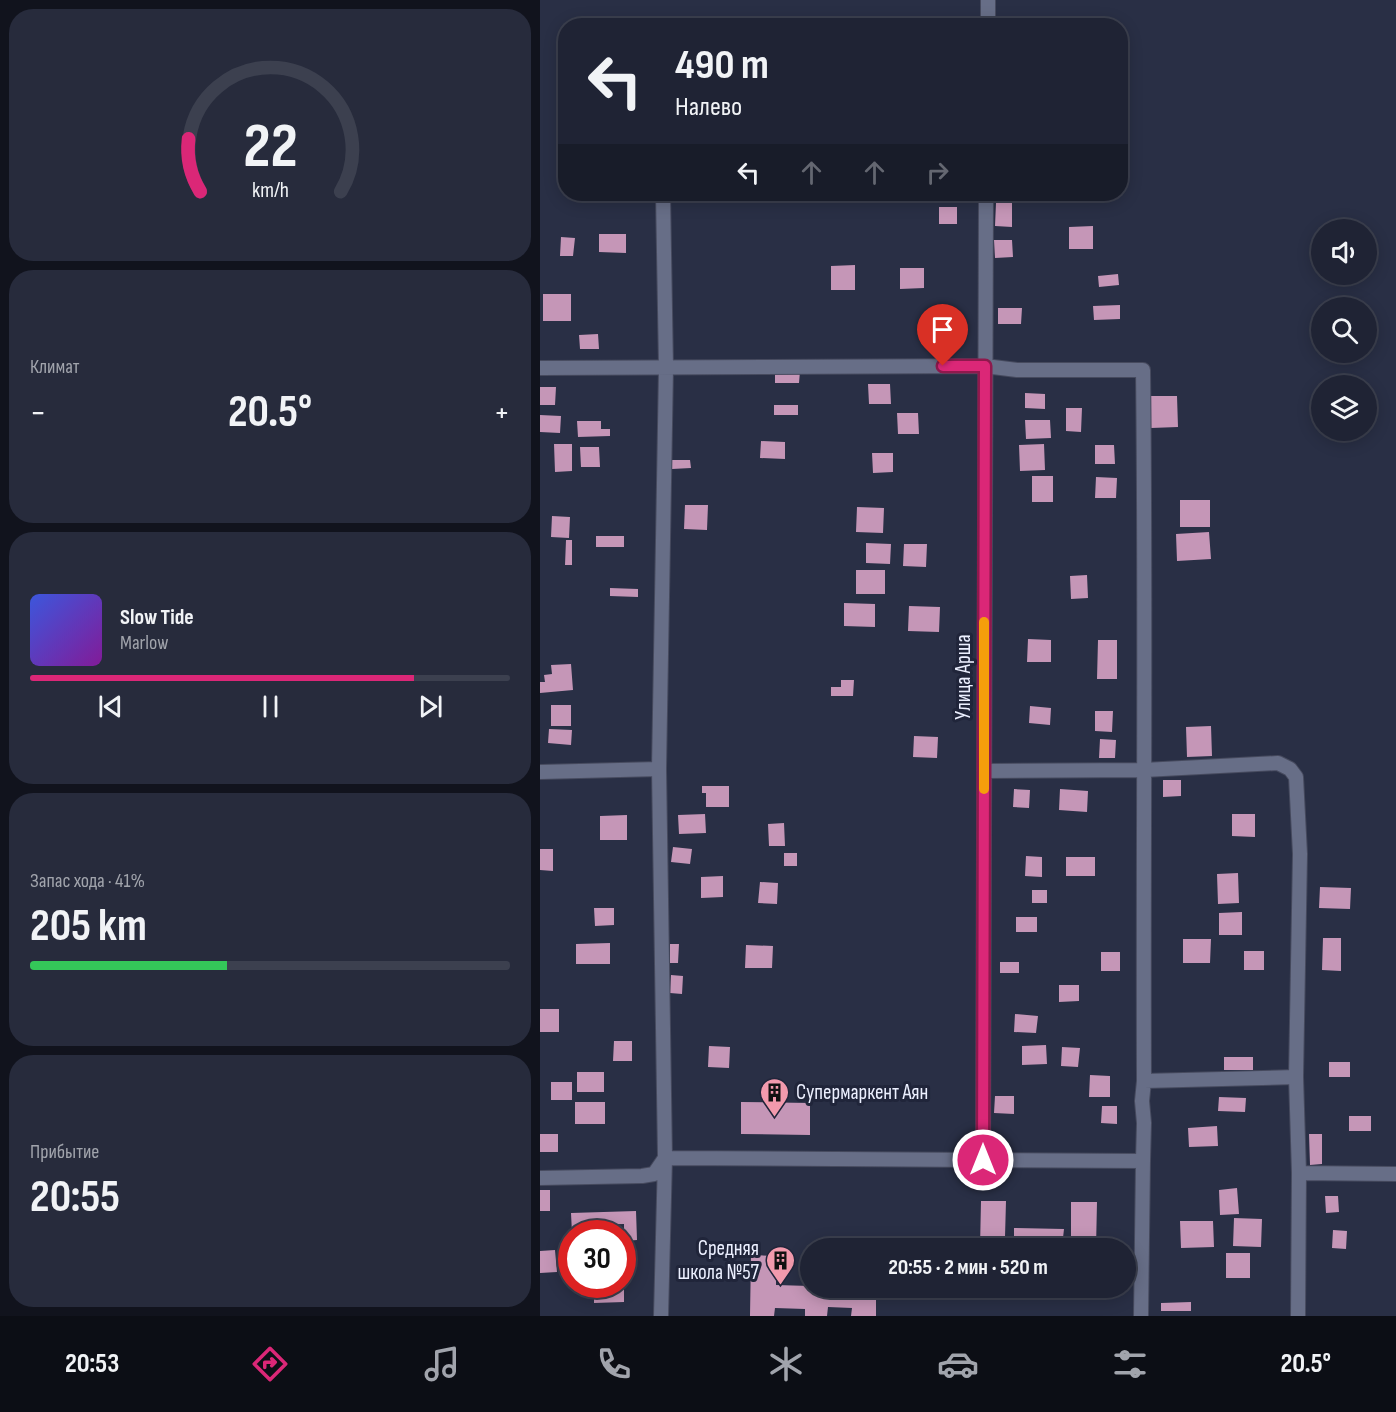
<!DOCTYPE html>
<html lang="ru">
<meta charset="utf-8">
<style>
body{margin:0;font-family:"Sofia Sans Condensed",sans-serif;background:#272b3c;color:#f1f3f6;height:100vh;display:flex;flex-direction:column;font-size:22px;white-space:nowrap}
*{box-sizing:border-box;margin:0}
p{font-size:20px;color:#a1a4ac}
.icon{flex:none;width:33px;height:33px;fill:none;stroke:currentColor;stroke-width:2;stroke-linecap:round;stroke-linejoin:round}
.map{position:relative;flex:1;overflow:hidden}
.details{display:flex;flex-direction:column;gap:9px;padding:9px;background:#11131d;width:540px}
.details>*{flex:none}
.banner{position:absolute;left:18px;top:18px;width:570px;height:183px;border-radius:24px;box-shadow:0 3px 15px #0003,0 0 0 2px #3c404f;background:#1f2334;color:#f1f3f6;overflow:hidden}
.controls{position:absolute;left:771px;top:219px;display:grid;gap:12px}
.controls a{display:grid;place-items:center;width:66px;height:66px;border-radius:50%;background:#1f2334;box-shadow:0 3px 15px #0003,0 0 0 2px #3c404f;font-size:30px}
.speed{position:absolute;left:18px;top:1220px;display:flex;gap:12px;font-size:30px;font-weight:700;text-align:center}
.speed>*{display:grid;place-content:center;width:78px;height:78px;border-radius:50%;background:#1f2334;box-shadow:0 3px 15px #0003,0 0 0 2px #3c404f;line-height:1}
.speed .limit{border:9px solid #d22;background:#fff;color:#111}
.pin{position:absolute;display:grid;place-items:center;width:51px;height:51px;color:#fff;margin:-62px -26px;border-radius:50% 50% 50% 0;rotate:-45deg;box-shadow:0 0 6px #0007}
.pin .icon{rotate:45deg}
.me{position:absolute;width:66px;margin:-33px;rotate:0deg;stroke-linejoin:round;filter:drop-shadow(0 0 4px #0008)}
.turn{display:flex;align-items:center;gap:21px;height:126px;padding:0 18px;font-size:27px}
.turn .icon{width:78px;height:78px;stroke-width:2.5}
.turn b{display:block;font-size:42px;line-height:51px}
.lanes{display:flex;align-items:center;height:57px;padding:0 18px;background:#0003;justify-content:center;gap:30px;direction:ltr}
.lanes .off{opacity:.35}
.big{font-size:45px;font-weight:700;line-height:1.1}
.details .widget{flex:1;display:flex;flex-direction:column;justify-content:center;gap:9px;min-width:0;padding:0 21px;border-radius:24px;background:#272b3c}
.details .dial{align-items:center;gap:0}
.dial svg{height:156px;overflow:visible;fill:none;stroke:#3c404f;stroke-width:7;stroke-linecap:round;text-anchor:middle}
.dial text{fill:#f1f3f6;stroke:none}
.song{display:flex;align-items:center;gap:18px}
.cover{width:72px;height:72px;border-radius:9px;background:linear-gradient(135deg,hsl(230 70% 55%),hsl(290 70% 35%))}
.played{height:6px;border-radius:3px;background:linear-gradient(90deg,#db2777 80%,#3c404f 80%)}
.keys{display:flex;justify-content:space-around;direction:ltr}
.heat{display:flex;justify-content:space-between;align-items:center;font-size:33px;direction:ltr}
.charge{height:9px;border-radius:4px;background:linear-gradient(90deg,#34c759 41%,#3c404f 0)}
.trip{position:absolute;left:260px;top:1238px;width:336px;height:60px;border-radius:30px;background:#1f2334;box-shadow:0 3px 15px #0003,0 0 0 2px #3c404f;font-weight:700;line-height:60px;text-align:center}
.tab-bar{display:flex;height:96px;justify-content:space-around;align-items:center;background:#0c0e15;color:#a1a4ac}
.tab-bar .icon{width:42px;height:42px}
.tab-bar .active{color:#db2777}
.tab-bar b{font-size:27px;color:#f1f3f6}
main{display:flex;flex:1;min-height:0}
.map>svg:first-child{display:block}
</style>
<main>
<section class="details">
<div class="widget dial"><svg viewBox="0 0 100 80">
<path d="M14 69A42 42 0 1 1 86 69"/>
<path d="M14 69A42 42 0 0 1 8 42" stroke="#db2777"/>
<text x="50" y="56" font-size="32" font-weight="700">22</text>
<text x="50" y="72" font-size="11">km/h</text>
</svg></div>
<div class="widget"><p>Климат</p>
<div class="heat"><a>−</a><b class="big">20.5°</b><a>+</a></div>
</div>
<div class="widget">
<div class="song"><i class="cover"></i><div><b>Slow Tide</b><p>Marlow</p></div></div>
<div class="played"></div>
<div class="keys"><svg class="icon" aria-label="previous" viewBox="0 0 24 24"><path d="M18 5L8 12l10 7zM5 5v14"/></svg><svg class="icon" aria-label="pause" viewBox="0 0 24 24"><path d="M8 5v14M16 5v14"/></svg><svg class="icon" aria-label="next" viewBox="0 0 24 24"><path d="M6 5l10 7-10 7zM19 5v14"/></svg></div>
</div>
<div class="widget"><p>Запас хода · 41%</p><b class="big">205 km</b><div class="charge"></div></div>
<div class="widget"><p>Прибытие</p><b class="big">20:55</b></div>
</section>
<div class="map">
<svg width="856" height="1316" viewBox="0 0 856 1316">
<rect width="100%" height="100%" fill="#292f45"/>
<path fill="#c596b7" d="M456,203h16v24l-17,-1z
M399,207h18v17h-18z
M553,226v23h-24v-22z
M59,234h27v19l-27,-1z
M21,237l14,1 -2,18h-13z
M454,240h18l1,17 -18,1z
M315,265v25h-24v-24z
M360,268h24v20l-24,1z
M578,274l1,11 -20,2 -1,-11z
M3,294h28v27h-28z
M580,305v14l-26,1 -1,-14z
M458,308h24l-1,16h-23z
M396,309h18v17h-18z
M58,334l1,15h-19l-1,-14z
M235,371h25l-1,12h-24z
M328,384h22l1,20h-22z
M0,387h16l-1,18h-15z
M485,393l20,1v15l-20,-1z
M610,396h27l1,31 -27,1z
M234,405h24v10h-24z
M526,408h16l-1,24 -15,-1z
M357,413h21l1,21h-21z
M0,415l21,1 -1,17 -20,-1z
M485,420h25l1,18 -25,1z
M37,421h24v8h9v7l-32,1z
M221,441l24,1v17l-25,-1z
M14,444h18v27l-17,1z
M504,444l1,26 -25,1 -1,-26z
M555,445h19l1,19h-20z
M40,447h19l1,20h-19z
M332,453h21v19l-20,1z
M132,460h18l1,8 -19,1z
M492,476h21v26h-21z
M556,477l21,1 -1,20h-21z
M640,500h30v27h-30z
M145,505h23l-1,25 -23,-1z
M317,507l27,1 -1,25 -27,-1z
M12,516l18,1 -1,21 -18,-1z
M669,532l2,27 -34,2 -1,-27z
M56,536h28v11h-28z
M26,540h6v25h-7z
M326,543l25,1 -1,20 -24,-1z
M364,544h23l-1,23 -23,-1z
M316,570h29v24h-29z
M547,575l1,23 -17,1 -1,-23z
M70,588l28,1v8l-28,-1z
M304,603l31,1v23l-31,-1z
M369,606l31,1 -1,25 -31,-1z
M488,639l23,1v22h-24z
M558,640h19v39h-20z
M31,664l2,26 -33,3v-11h5l-1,-7 8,-1 -1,-9z
M301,680h13l-1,16h-22v-9h10z
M11,705h20v21h-20z
M490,706l21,2 -1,17 -21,-2z
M555,711h18l-1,21 -17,-1z
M671,726l1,30 -25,1 -1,-30z
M9,729l23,1 -1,15 -23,-2z
M374,736l24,1 -1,21 -24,-1z
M560,739l16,1 -1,18h-16z
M623,780h18v16l-18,1z
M162,786h27v21h-23v-14h-4z
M474,789l16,1 -1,18 -16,-1z
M520,789l28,2 -1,21 -28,-2z
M165,814l1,19 -27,1 -1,-19z
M692,814h23v23l-23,-1z
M87,815v25h-27v-24z
M244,823l1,23h-16l-1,-22z
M133,847l19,2 -2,15 -19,-2z
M0,849h13v22l-13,-1z
M244,853h13v13h-13z
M486,856l16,1v20l-17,-1z
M526,857h29v19h-29z
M698,873l1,30 -21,1 -1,-30z
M183,876v21l-22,1v-21z
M220,882l18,1 -1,21 -19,-1z
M780,887l31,1 -1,21 -31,-1z
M492,890h15v13h-15z
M54,908h20v17l-19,1z
M702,912v23h-23v-22z
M476,917h21v15h-21z
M783,938h18v33l-19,-1z
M643,939h28l-1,24h-27z
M70,943v21h-34v-20z
M130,944h9l-1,19h-8z
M206,945l27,1 -1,22h-27z
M704,951h20v19h-20z
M561,952h19v19h-19z
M460,962h19v11h-19z
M131,975l12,1 -1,18 -12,-1z
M519,985h20v16l-20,1z
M0,1009h19v23h-19z
M475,1014l23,2 -2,17 -22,-1z
M74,1041h18v20h-19z
M506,1045l1,19 -25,1v-19z
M169,1046l21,1 -1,21 -21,-1z
M522,1047l18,1 -2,19 -17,-1z
M684,1057h29v13h-29z
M789,1062h21v15h-21z
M37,1072h27v20h-27z
M550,1075l20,1v21h-21z
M11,1082h21v18h-21z
M455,1096h19v18l-20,-1z
M679,1097l27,1 -1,14 -27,-1z
M35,1102h30v22h-30z
M201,1102l69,1v32l-69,-1z
M562,1106h15v18l-16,-1z
M809,1116h22v15h-22z
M677,1126l1,20 -29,1 -1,-19z
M0,1134h18v18h-18z
M769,1134h13v30l-12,1z
M697,1188l2,26 -19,1 -1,-25z
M0,1190h10v21h-10z
M785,1196h13l1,16 -13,1z
M441,1201h25l-1,36h9v-9l50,1 -1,9 8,1v-37h26l-1,46h-116z
M96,1211l1,29 -13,1v-17l-41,1v8h-11l-1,-20z
M694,1218l28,1 -1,28 -28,-1z
M640,1221h33l1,26 -33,1z
M793,1230l14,1 -1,18 -14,-1z
M15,1250l2,22 -17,1v-22z
M686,1253h24v25h-24z
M211,1255l25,1v29l34,1v1h66v29h-25l1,-8 -24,-1 -1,9h-22v-7l-30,-1 -1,8h-24z
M54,1284h30v18l-30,1z
M651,1302v9h-30v-8z"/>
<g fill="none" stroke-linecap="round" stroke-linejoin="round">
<defs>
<path id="minor" d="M448,26v-26
M0,368l445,-2 32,4h126c3,237 0,474 1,711l-2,20 2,22 -1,38 -478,-3 -11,16 -12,2 -102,2
M444,771l160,-1 134,-7 12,6 6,8 4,77 -4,223 3,96 -1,143
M0,772l119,-3
M604,1081l152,-4
M443,1160l3,-966
M759,1173l97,1
M121,1316l4,-158 -6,-389 7,-401 -3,-174
M601,1316l2,-155"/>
</defs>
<use href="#minor" stroke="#464a5e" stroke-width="16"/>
<use href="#minor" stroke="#676e87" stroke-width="14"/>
</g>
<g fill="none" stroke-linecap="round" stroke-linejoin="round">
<defs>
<path id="route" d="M403,366h42l-2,794"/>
</defs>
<use href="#route" stroke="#8e194d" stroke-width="15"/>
<use href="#route" stroke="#db2777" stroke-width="10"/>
<path stroke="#f59e0b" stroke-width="10" d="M444,789v-167"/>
</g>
<defs>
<symbol id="building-pin" viewBox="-11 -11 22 30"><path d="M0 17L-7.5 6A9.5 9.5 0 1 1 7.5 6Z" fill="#f29aad" stroke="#20253a"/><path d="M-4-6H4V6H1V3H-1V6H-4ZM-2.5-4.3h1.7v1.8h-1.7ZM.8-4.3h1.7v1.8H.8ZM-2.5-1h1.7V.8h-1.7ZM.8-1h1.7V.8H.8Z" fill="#111"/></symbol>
</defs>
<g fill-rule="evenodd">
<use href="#building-pin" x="218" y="1076" width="33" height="45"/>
<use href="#building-pin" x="224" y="1244" width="33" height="45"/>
</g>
<g text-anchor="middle" stroke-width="6" stroke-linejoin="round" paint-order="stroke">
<g font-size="21" fill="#ecf0ff" stroke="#20253a">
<text transform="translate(423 677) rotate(-90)" y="7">Улица Арша</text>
</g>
<g font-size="21" fill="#ecf0ff" stroke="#20253a" text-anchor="start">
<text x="256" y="1099">Супермаркент Аян</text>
<text x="219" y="1255" text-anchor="end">Средняя<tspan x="219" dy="24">школа №57</tspan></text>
</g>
</g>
</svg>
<div class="controls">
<a><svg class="icon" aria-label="sound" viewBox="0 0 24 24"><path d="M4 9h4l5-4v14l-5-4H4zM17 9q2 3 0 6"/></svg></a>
<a><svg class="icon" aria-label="search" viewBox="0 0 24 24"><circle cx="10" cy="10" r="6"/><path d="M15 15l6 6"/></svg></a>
<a><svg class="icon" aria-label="layers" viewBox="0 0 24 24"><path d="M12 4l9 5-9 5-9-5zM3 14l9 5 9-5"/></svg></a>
</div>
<div class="speed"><div class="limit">30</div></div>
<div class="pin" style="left:403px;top:366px;background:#d93025"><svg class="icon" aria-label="arrive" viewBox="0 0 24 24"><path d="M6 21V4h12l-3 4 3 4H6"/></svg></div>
<svg class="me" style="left:443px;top:1160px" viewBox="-20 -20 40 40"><circle r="17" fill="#db2777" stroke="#fff" stroke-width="3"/><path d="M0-11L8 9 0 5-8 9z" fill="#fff"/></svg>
<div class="trip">20:55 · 2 мин · 520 m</div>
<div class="banner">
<div class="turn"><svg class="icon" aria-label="left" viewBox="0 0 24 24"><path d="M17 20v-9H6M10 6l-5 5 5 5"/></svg><div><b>490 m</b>Налево</div></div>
<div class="lanes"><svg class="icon" aria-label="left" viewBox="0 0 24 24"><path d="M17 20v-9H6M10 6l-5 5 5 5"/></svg><svg class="icon off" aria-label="ahead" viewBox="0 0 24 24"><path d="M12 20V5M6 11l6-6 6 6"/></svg><svg class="icon off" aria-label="ahead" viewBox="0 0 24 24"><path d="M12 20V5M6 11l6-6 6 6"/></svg><svg class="icon off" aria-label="right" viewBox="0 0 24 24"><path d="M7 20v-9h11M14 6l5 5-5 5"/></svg></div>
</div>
</div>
</main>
<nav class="tab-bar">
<b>20:53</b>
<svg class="icon active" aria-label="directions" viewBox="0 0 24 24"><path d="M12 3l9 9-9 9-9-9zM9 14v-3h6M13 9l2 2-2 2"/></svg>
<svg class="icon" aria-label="music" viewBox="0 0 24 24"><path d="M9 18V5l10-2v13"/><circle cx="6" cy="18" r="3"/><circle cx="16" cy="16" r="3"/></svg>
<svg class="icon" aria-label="phone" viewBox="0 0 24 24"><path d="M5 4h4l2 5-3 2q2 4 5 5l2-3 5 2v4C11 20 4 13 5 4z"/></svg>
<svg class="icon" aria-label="climate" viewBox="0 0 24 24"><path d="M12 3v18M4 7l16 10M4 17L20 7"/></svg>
<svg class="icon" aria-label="car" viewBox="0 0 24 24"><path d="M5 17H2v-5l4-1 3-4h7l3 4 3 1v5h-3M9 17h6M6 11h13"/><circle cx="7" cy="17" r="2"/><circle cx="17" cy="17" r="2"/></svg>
<svg class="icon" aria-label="filters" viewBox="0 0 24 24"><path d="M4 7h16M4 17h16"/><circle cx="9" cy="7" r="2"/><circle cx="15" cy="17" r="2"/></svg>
<b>20.5°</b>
</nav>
